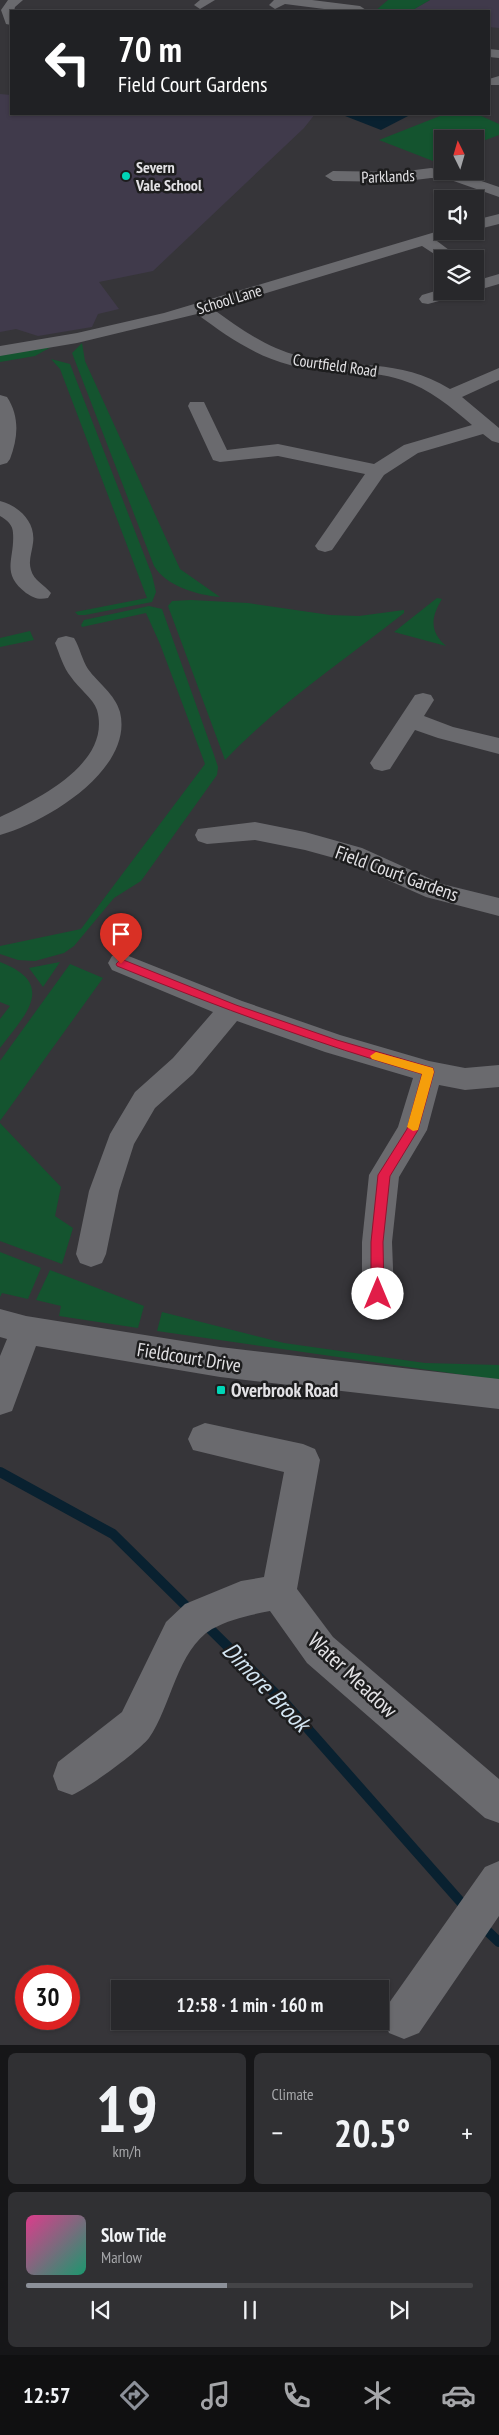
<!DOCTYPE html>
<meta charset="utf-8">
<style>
body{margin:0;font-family:"PT Sans Narrow",sans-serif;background:#303033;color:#f1f3f6;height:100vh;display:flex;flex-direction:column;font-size:19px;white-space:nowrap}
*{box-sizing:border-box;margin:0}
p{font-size:16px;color:#a5a6a9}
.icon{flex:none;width:28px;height:28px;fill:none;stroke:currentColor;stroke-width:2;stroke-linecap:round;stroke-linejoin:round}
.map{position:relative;height:2045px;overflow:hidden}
.side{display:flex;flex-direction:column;gap:8px;padding:8px;background:#161618;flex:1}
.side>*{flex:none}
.banner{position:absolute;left:10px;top:10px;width:480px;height:105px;border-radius:0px;box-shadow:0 1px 4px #0004,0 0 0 1px #444447;background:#202124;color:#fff;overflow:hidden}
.needle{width:32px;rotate:355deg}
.controls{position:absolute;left:434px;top:130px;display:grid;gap:10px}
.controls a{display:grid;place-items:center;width:50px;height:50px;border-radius:0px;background:#28282b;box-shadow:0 1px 4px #0004,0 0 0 1px #444447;font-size:25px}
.speed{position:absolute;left:15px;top:1965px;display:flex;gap:10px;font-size:25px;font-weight:700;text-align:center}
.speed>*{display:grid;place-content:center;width:65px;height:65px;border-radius:50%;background:#28282b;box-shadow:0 1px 4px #0004,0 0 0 1px #444447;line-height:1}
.speed .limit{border:8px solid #d22;background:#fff;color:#111}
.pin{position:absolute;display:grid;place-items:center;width:42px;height:42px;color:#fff;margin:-51px -21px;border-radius:50% 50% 50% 0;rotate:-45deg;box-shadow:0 0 5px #0007}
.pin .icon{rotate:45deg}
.me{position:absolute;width:55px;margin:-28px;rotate:0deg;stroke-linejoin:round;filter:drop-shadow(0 0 4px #0008)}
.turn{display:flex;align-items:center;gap:18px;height:105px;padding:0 25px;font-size:22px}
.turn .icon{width:65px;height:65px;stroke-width:2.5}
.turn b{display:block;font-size:35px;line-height:42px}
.big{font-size:38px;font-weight:800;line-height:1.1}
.side .tile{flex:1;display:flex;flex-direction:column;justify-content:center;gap:8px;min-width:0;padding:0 18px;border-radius:8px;background:#303033}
.side .dial{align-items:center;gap:0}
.dial b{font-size:65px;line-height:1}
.song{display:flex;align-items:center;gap:15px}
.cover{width:60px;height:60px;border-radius:8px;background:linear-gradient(135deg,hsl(330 70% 55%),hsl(160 70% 35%))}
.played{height:5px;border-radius:2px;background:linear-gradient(90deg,#8c9099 45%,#444447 45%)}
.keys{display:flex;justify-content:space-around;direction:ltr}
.heat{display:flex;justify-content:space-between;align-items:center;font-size:28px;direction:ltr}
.side .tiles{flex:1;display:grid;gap:8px;grid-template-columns:1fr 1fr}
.tile:last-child{grid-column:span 2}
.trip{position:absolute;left:111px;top:1980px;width:278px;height:50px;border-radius:0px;background:#28282b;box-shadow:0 1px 4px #0004,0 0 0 1px #444447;font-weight:800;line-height:50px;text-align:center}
.tab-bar{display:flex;height:80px;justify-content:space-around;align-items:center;background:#101011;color:#a5a6a9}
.tab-bar .icon{width:35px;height:35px}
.tab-bar .selected{color:#8c9099}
.tab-bar b{font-size:22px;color:#f1f3f6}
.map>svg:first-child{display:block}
</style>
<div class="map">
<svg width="499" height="2045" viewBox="0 0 499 2045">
<rect width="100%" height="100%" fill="#363539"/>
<path fill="#403a4b" d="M430,0h69v28l-10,-1v-16h-78z
M0,94l11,1v19h304l-11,14 -151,143 -54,11 20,27 -21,5 -6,13 -54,9 -22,-7 -16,3z"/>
<path fill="#14542f" d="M388,0h42l-19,11h-36z
M445,114h32l22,10v11l-24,9v-5h-33v18l-9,4 -54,-21z
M82,343l3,18 95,208 40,28c-23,-2 -54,-11 -66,-31l-82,-213z
M51,347l-16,9 -35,6v-7z
M51,359l19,5 82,211 4,17 -4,10 -67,13h-7l-3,-3 72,-14 -87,-229z
M437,598l5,1c-11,18 -13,32 4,47l-52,-14z
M191,600l57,3 82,12 29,1 45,-6v3c-62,49 -123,89 -179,147l-57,-154 4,-5z
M149,606l13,3 52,146 4,12 -1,8 -76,106 -27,17 -40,48 -10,7 -29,8 -17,-1 -18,-6v-8l81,-17 124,-165 -45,-120 -14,-31 -64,14 -1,-2 3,-5z
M30,631l4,9 -34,7v-9z
M0,962c58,22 25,53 0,86v-29l10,-13 -10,-4z
M60,962l-17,25 -14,-19z
M70,964l33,14 -103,143v-60z
M0,1123l61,64 -6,29 18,12 -11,36 -62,-23z
M0,1252l41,16 -13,31 -26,-6 -2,4z
M50,1270l94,36 -6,22 -79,-12 2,-10 -25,-6z
M162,1312l122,31 141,20 74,2v15l-342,-49z"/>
<path fill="#092130" d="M340,114h72l-31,16z"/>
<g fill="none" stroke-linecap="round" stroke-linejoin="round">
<path stroke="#092130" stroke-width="10" d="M0,1472l113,62 78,77
M205,1624l81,80 180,204
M482,1926l17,16"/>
<path fill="#6a6a6e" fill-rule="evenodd" d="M8,0h15l-8,7 -1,4h-3v14l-5,-1 -5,-14z
M200,0h15l-15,9 -6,-4z
M274,0h38l48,6 6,4 -26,1 -55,-7 -10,5 -6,-4z
M489,49l10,1v8l-10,-1z
M499,76v9h-10v-6z
M431,168l24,4 44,15v10l-51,-18 -17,-1 -32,4 -66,-1 -8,-5 8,-5 66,1z
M499,214v10l-24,6v-10z
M442,230l21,1 -2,3 -24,7 24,18h-19l-20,-13 -209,63c26,19 54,39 86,47 54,14 99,1 151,33l49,-21v12l-37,17 37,31v15l-7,-2 -9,-7 -65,19 -34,22 -52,75 -7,2 -7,-2 -3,-4 50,-72 -87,-18 -58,6 -7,-2 -25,-54 2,-4h14l23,48 51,-6 96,20 30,-19 68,-20c-21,-18 -42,-36 -70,-45 -36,-12 -76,-5 -112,-15 -35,-9 -65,-30 -93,-51l-120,29 -77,13v-10l77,-13 87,-20z
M499,274v10l-24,7v-10z
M442,289v2h21l-2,4 -33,9 -6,-1 -3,-4 3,-4z
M0,395l7,2c13,20 11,41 3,62l-3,4 -7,2z
M0,501c19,5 36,21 33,42 -1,9 -5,18 -2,27 3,11 13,14 20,23l-3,5c-10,2 -14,0 -22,-5 -26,-20 -11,-34 -13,-60 0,-8 -6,-13 -13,-17z
M66,636l8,2c6,10 8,22 14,31 10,14 27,25 32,43 14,57 -73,110 -120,123v-18c38,-18 112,-54 97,-107 -4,-12 -19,-22 -26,-33 -8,-10 -11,-22 -16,-34l3,-5z
M423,693l8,2 3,5 -10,16 29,11 46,11v16l-61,-16 -23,-8 -25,39 -8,2 -8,-2 -4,-6 4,-6 41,-62z
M255,822l50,10 57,16 80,36 57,14v18l-73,-19 -81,-36 -40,-11 -50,-10 -48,4 -9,-3 -3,-6 3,-6z
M121,953l121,48 98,34 89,26 36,7 34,-3v22l-34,3 -26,-5 -12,45 -28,47 -7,65 2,52 -5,10 -11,4 -11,-4 -5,-10v-52l7,-67 29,-48 15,-49 -88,-26 -88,-31 -44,53 -38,34 -21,36 -15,47 -13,63 -4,9 -11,4 -11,-4 -4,-9 13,-63 21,-57 25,-42 38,-34 40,-46 -101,-42 -4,-7 4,-7z
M0,1309l26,7 194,31 279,32v30l-279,-32 -184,-31 -24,65 -12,4v-59l7,-17 -7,-2z
M205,1423l98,21 12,5 5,11 -23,129 36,48 166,142v44l-14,-5 -178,-155 -37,-52c-20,4 -40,8 -58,18 -35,21 -41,78 -63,109 -10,13 -62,51 -77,57l-14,-5 -5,-14 5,-14 64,-50 44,-90 19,-18 56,-23 23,-4 20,-105 -91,-22 -5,-11 5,-11z
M499,1861v55l-80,117 -15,6 -15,-6 -6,-15 6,-15 96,-136z"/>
</g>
<path fill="#e11d48" stroke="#92132f" d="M121,959l115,46 101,35 96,28 1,4 -16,58 -28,46 -7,66 1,52 -2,4h-9l-2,-4v-52l7,-67 29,-46 15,-55c-104,-30 -204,-67 -305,-108l-1,-2z"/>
<path fill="#f59e0b" d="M376,1052l57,16 1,4 -16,58 -5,1 -6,-4 15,-53 -50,-15 -2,-3z"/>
<g fill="#00d5b7" stroke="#1d1d1e" stroke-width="2">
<circle cx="126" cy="176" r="5"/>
<rect x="216" y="1385" width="10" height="10" rx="2.5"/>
</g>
<g text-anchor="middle" stroke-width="5" stroke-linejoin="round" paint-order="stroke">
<g font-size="16" font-weight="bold" fill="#e3e2e5" stroke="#1d1d1e" text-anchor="start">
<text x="136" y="173">Severn<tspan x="136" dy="18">Vale School</tspan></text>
</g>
<g font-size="16" fill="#e3e2e5" stroke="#1d1d1e">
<text transform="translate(388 176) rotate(-2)" y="6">Parklands</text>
<text transform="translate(229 299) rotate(-17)" y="6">School Lane</text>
<text transform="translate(335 365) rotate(8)" y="6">Courtfield Road</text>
</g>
<g font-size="19" fill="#e3e2e5" stroke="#1d1d1e">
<text transform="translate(397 873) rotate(20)" y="7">Field Court Gardens</text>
<text transform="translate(189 1357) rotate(9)" y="7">Fieldcourt Drive</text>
</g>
<g font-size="19" font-weight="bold" fill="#e3e2e5" stroke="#1d1d1e" text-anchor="start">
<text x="231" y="1397">Overbrook Road</text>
</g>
<g font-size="22" fill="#e3e2e5" stroke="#1d1d1e">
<text transform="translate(353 1675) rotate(43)" y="8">Water Meadow</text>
</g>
<g font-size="24" font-style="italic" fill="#d4e6f3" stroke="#1d1d1e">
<text transform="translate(266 1687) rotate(46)" y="8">Dimore Brook</text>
</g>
</g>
</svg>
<div class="controls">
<a><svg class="needle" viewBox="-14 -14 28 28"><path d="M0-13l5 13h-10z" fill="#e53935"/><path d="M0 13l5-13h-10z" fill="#a5a6a9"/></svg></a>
<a><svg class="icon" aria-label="sound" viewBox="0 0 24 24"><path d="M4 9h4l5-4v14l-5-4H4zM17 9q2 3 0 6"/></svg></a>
<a><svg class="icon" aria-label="layers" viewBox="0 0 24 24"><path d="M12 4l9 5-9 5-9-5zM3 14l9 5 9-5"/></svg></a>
</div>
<div class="speed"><div class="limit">30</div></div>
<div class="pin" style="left:121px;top:964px;background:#d93025"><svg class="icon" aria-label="arrive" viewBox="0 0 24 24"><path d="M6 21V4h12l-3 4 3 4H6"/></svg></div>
<svg class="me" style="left:378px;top:1294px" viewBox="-20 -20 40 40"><circle r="19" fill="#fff"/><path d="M0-13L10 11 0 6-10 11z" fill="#e11d48"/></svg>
<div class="trip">12:58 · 1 min · 160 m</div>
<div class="banner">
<div class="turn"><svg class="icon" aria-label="left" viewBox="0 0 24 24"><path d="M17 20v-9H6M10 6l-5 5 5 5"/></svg><div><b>70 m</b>Field Court Gardens</div></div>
</div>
</div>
<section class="side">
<div class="tiles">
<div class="tile dial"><b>19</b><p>km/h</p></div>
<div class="tile"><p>Climate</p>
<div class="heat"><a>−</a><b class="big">20.5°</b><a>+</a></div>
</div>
<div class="tile">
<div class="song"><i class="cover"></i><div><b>Slow Tide</b><p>Marlow</p></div></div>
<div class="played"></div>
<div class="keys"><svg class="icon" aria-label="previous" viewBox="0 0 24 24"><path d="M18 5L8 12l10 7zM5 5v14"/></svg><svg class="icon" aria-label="pause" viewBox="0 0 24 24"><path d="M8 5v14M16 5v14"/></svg><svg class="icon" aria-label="next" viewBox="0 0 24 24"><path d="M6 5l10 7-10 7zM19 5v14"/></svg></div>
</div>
</div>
</section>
<nav class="tab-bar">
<b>12:57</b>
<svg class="icon selected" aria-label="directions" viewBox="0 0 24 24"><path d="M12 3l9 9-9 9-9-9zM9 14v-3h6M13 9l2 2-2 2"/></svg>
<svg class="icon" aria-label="music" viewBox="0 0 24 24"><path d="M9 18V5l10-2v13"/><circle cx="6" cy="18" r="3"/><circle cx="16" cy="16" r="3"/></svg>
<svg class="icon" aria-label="phone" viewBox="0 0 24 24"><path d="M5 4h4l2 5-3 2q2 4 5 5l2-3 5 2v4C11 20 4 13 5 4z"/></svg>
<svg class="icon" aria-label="climate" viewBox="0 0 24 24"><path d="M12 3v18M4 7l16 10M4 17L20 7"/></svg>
<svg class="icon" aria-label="car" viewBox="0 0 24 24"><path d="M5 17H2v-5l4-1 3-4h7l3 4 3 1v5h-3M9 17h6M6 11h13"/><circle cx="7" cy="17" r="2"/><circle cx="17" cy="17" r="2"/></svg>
</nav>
